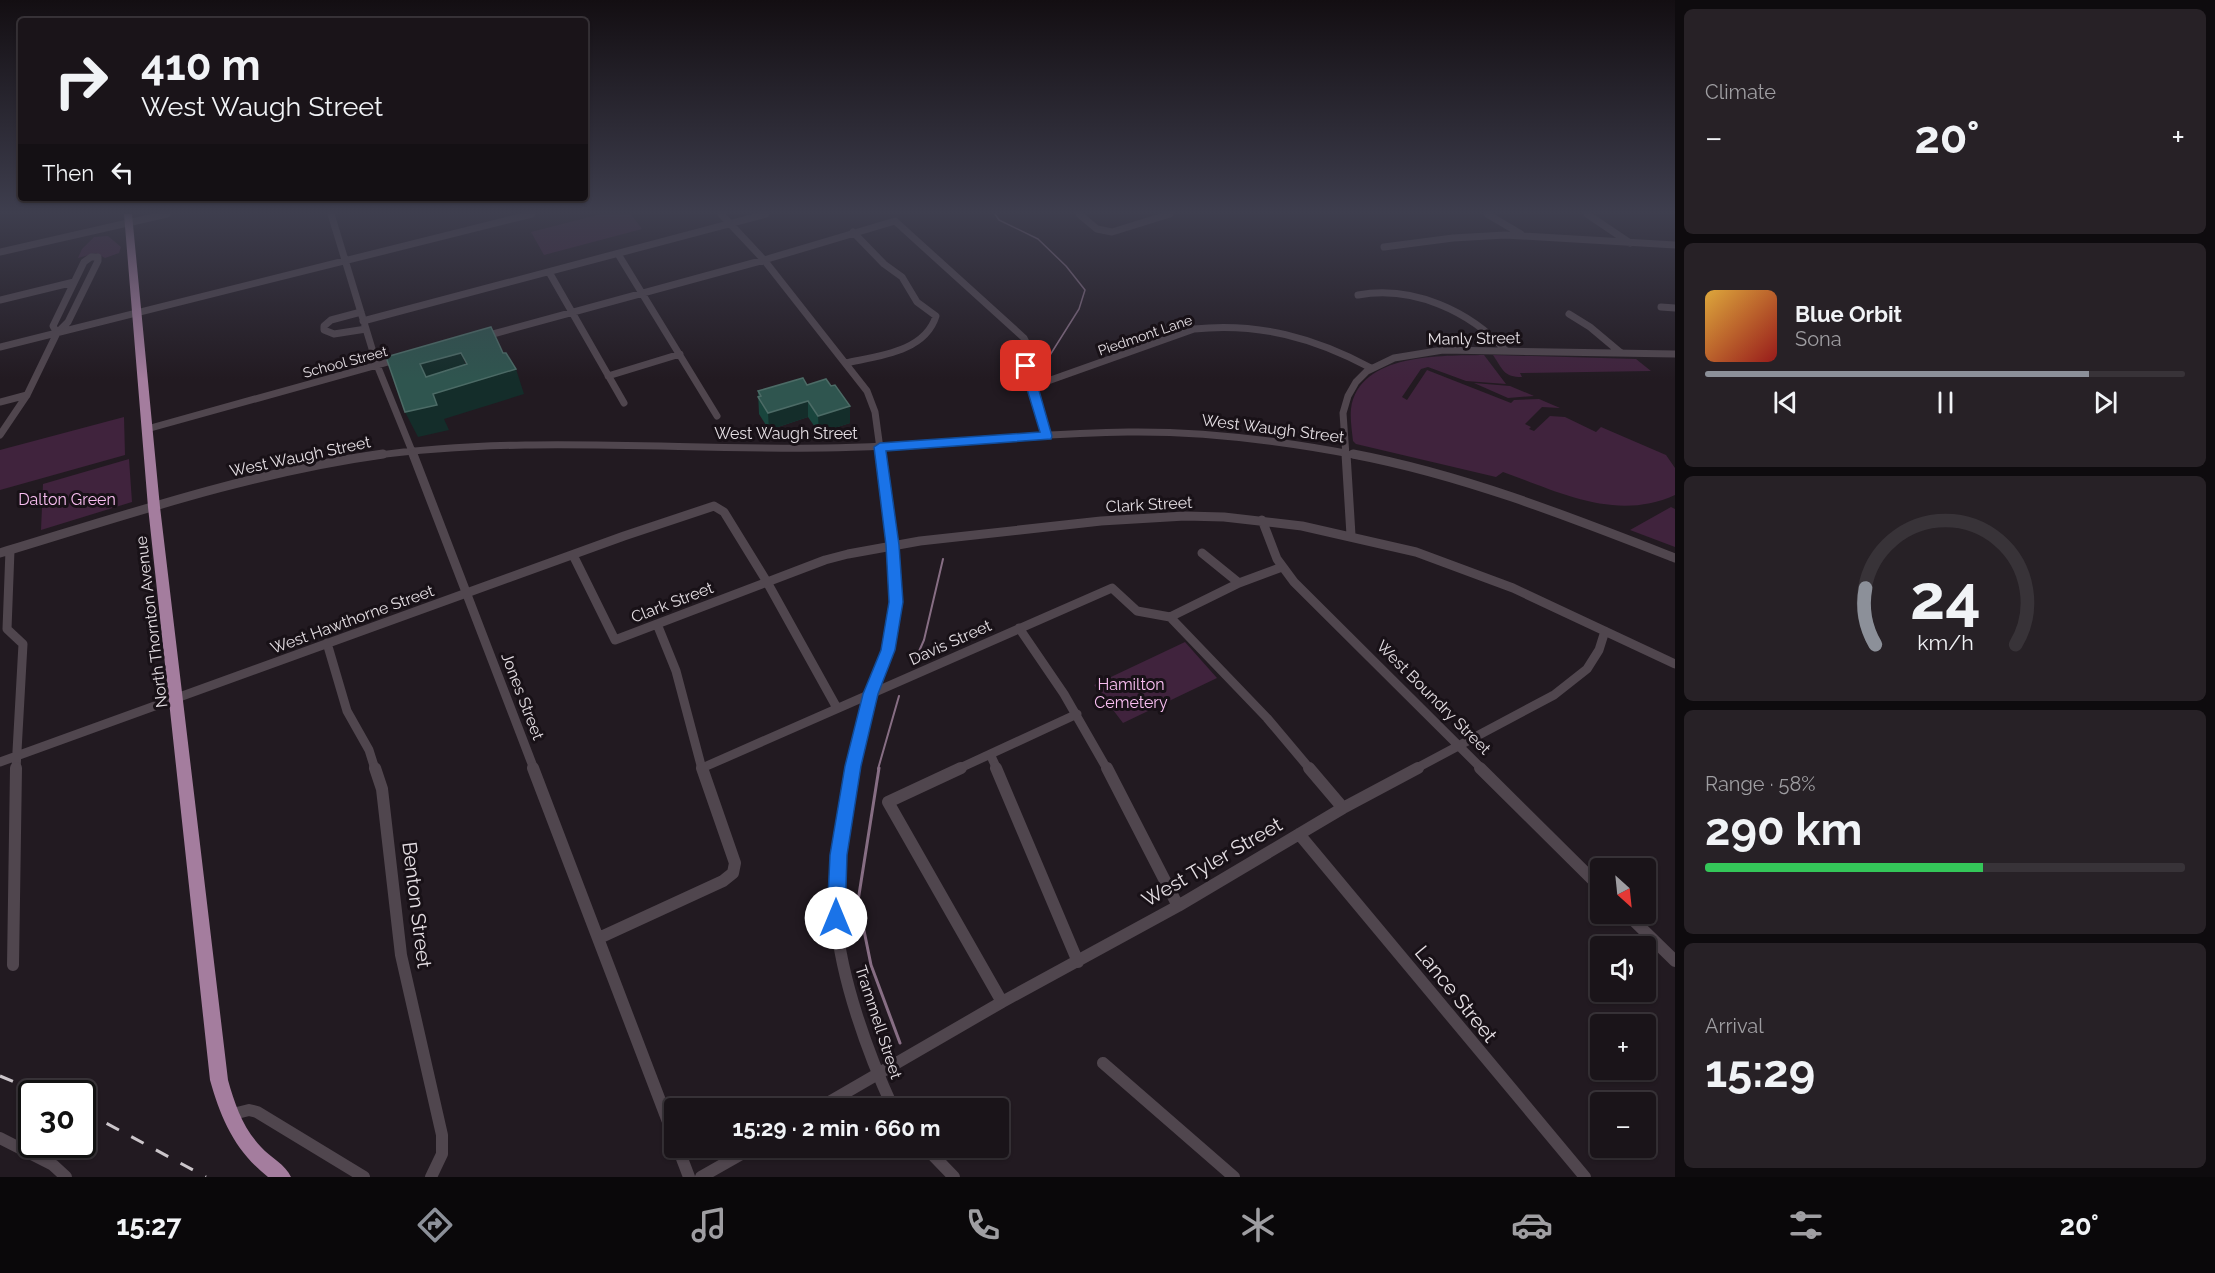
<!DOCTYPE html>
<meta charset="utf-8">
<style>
body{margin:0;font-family:Raleway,sans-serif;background:#272126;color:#f1f3f6;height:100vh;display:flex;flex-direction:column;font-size:22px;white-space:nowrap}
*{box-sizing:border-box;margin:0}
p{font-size:20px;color:#9f9ea2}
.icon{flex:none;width:33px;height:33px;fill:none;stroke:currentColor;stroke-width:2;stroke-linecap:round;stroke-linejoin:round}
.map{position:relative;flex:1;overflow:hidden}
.side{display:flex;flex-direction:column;gap:9px;padding:9px;background:#0e0b0e;width:540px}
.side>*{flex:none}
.guide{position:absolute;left:18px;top:18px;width:570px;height:183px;border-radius:6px;box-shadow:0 2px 4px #0004,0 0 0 2px #383338;background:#1a1419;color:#f1f3f6;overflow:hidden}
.needle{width:39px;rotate:153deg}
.tools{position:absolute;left:1590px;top:858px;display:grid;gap:12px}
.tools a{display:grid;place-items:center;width:66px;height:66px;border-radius:6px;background:#1a1419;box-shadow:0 2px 4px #0004,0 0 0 2px #383338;font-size:30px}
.speed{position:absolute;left:18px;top:1080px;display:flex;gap:12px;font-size:30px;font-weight:700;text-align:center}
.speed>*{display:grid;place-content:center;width:78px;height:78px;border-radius:50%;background:#1a1419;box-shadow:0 2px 4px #0004,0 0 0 2px #383338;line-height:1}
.speed .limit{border:3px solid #111;border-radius:9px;background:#fff;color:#111}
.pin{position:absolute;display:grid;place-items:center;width:51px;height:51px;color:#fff;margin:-26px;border-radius:12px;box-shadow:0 3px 9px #0006}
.me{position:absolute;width:66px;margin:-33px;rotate:0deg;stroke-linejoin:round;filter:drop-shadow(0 0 4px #0008)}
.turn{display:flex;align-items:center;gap:21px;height:126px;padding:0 24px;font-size:27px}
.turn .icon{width:78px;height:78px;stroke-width:2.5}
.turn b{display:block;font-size:42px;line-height:51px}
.then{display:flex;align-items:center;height:57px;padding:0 24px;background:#0003;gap:12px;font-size:22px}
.big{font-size:45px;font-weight:700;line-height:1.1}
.side .tile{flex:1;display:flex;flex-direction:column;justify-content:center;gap:9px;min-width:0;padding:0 21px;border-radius:9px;background:#272126}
.side .dial{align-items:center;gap:0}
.dial svg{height:156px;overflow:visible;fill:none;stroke:#383338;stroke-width:7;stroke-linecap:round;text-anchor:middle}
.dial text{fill:#f1f3f6;stroke:none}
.song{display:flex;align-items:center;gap:18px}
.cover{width:72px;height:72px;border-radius:9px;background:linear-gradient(135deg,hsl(40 70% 55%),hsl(0 70% 35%))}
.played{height:6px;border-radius:3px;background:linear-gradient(90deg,#8c9099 80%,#383338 80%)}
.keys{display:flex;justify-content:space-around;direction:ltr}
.heat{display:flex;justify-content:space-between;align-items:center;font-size:33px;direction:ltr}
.charge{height:9px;border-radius:4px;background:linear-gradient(90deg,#34c759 58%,#383338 0)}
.trip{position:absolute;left:664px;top:1098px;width:345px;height:60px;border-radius:6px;background:#1a1419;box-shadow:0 2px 4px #0004,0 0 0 2px #383338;font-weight:700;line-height:60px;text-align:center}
.menu{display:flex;height:96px;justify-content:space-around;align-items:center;background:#0a080a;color:#9f9ea2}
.menu .icon{width:42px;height:42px}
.menu .selected{color:#8c9099}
.menu b{font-size:27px;color:#f1f3f6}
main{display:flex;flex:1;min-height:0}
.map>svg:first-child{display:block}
</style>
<main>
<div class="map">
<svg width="1675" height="1177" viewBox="0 0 1675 1177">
<rect width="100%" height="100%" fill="#221a21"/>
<path fill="#40233d" d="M601,214h30l11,15 -98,26 -13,-23z
M108,236l13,11 -2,6 -14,5 -9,-5 -18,5 4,-9 12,-12z
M1484,355l22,29 -40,-3 -38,-14 -7,2 -19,28 5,3 20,-30 84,33 3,-3 25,-1 21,9 -18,-1 -17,17 6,3 -2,2 5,2 16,-15 15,1 31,15 5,-5 65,28 9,13v27c-59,27 -116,-3 -172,-23l-7,5 -140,-33 -3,-3c-1,-10 -3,-22 -2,-32 8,-57 92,-53 133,-54z
M1493,355l143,4 15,12 -131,2 2,4c-18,0 -19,-7 -29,-22z
M1474,383l36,3 24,10 -26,2z
M124,417l1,38 -125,35v-40z
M129,459l3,43 -91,28 2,-46z
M1671,507l4,2v38l-45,-17z
M1185,642l32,36 -94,45 -29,-38z"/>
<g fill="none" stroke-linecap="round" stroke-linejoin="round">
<path stroke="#876e84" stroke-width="1.5" d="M995,214l4,6 39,19 28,27 19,24 -6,19 -39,62"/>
<path stroke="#876e84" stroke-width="2" d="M913,665l11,-25 19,-81
M878,769l21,-73"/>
<path stroke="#876e84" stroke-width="3" d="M879,768l-21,133 13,64 29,78"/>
<path stroke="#50464e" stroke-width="7" d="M331,214l46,151 37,91
M721,214l43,46 103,131 8,21 6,44
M1079,214l18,15 15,3 58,-18
M1487,214l34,20
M1587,214l43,29
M1384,247l69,-9 52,-3 170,10
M0,252l167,-38
M618,254l99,162
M91,257h7v4l-30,61 -11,11 -4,-7 31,-64z
M549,272l75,131
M1358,295c55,-10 112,16 148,56
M0,300l74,-18
M1661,307l14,1
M361,312l-30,8 -7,6v4l10,4 32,-5
M1569,314l21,13 31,26
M363,321l403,-107
M482,337l282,-77 131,-39 129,117 3,6 1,30 19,62
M0,347l532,-133
M846,363c32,-7 79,-11 90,-47l-19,-14 -15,-25 -18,-13 -31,-32
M608,376l72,-22
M1031,387l163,-58c64,-7 121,9 177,39
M0,402l27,-7
M147,429l252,-70
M0,435l27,-40 30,-62
M372,456c150,-21 301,-6 453,-8 101,-1 202,-15 303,-16 79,-1 156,9 233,24
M1346,456l-3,-43 5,-17 8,-14 11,-11 27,-13 49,-8 232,4"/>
<path stroke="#50464e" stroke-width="9" d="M413,454l121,315
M1346,454l5,81
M1353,454c111,21 217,63 322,104
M1262,520l15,39 17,23 188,187
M10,550l-3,79 16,15 -7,125
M0,553c126,-38 252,-81 383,-99
M1202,553l37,30
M573,555l42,85 210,-80 23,-6 72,-13 181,-20 84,-5 39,1 78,9 114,26 97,36 162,76
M1170,617l69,-34 43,-16
M657,624l19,47 26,98
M1019,628l45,66 43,75
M327,643l20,68 22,39 6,19
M990,754l7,15
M0,762l624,-226 90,-30 10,6 43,70 70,126
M702,768l410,-180 25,23 33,6 97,101 43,51
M852,769l19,-75 17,-44 8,-49 -4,-56 -12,-91
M958,769l119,-55
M1415,769l139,-74 33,-26 12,-19 6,-19"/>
<path stroke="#50464e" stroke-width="12" d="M375,768l7,21 19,166 41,180v19l-11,23
M533,768l142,372
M853,768c-9,49 -21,100 -17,151 5,60 32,135 57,189
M961,768l-73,34 114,200
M996,768l82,194
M1107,768l71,138
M1309,768l34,40
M1480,768l120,119
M1299,834l286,343
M1627,914l48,47
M599,938l124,-57 10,-8 2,-10 -33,-95
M13,965l3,-197
M1103,1063l131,114
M819,1108l183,-106 176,-96 165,-98 75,-40
M229,1115l20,-5 8,2 107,65
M0,1138l53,27 13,12
M678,1148l11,29
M926,1148l28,29
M701,1177l51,-29"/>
<path fill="#a47d9e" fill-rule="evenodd" d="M124,214h8l28,293 68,573c7,25 15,48 33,67 9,10 25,18 30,30h-23c-33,-26 -47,-58 -58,-97l-62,-573z"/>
<path stroke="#cbc5ca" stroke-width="3" stroke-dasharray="14 14" stroke-linecap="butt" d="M0,1076l43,18
M82,1110l124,67"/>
</g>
<path fill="#19453d" d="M807,385l43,21v17l-31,10 -11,-16 -39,13 -10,-16 -1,-23z"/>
<path fill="#142d2a" d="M461,353l10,25 45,-9 8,25 -80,25 5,11 -31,7 -13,-25 15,-48z
M808,401v16l-39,13 -1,-17z
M850,406v17l-31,10 -1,-17z"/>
<path fill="#2f554f" stroke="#4c6b66" stroke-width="1.5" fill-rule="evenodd" d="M491,327l12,26h3l10,16 -83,25 4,11 -32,7 -19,-55zM461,353l6,11 -41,13 -6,-13z
M803,378l4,7 19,-6 5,7 4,-1 15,21 -32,10 -10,-15 -40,12 -10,-16 3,-1 -3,-5z"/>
<linearGradient id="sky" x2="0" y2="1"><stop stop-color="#130e12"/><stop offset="0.56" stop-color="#3e3e4e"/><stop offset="1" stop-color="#3e3e4e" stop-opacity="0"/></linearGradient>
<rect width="1675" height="379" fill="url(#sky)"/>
<path fill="#1a73e8" stroke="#114b97" stroke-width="1.5" d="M1026,363l6,3 20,70 -1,3 -165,12 13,94 4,57 -8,48 -17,44 -17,72 -14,89 -2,63 -3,7 -6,2 -6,-2 -3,-7 3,-63 15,-89 18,-72 18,-44 8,-48 -3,-57 -12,-98 6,-4 160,-11 -20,-66z"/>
<g text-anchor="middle" stroke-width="6" stroke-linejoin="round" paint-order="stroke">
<g font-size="14" fill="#e5dfe4" stroke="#181117">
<text transform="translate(1145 335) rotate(-19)" y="5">Piedmont Lane</text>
<text transform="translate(345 362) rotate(-15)" y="5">School Street</text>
</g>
<g font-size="16" fill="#e5dfe4" stroke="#181117">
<text transform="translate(1474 338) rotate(-1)" y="6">Manly Street</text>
<text transform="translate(1273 428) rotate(7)" y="6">West Waugh Street</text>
<text x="786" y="439">West Waugh Street</text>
<text transform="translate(300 456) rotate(-12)" y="6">West Waugh Street</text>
<text transform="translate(1149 504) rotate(-3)" y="6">Clark Street</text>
<text transform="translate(672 602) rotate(-21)" y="6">Clark Street</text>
<text transform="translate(352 619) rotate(-20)" y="6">West Hawthorne Street</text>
<text transform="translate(151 622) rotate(-97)" y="6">North Thornton Avenue</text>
<text transform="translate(950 642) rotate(-24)" y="6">Davis Street</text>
<text transform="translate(523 696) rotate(69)" y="6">Jones Street</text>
<text transform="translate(1434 697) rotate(45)" y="6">West Boundry Street</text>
<text transform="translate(879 1022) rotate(72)" y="6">Trammell Street</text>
</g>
<g font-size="16" fill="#fabff2" stroke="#181117">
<text x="67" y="505">Dalton Green</text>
<text x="1131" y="690">Hamilton<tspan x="1131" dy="18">Cemetery</tspan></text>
</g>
<g font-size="20" fill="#e5dfe4" stroke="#181117">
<text transform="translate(1212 862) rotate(-30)" y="7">West Tyler Street</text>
<text transform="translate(417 905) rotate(83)" y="7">Benton Street</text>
<text transform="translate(1456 994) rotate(51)" y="7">Lance Street</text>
</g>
</g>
</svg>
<div class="tools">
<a><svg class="needle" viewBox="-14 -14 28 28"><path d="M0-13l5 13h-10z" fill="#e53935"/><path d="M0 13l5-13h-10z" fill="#9f9ea2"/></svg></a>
<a><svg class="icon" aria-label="sound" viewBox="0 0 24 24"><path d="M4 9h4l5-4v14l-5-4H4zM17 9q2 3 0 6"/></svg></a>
<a>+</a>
<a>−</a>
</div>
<div class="speed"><div class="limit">30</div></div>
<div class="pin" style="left:1026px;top:366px;background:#d93025"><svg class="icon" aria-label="arrive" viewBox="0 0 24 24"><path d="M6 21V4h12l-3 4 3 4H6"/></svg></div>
<svg class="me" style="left:836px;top:918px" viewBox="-20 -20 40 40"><circle r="19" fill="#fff"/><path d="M0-13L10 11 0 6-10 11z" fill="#1a73e8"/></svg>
<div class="trip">15:29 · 2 min · 660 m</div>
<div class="guide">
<div class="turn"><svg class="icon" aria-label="right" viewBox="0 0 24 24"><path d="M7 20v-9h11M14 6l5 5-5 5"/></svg><div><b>410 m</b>West Waugh Street</div></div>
<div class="then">Then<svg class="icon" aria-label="left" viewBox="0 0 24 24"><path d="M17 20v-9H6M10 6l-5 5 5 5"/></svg></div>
</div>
</div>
<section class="side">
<div class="tile"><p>Climate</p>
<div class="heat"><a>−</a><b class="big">20°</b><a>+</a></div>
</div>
<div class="tile">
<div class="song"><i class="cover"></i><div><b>Blue Orbit</b><p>Sona</p></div></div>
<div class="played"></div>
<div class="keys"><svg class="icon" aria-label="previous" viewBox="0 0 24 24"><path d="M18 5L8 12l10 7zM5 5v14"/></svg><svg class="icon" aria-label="pause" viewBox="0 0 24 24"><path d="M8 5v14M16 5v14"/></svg><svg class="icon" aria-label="next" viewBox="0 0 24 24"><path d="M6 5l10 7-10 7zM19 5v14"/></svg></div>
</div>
<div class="tile dial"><svg viewBox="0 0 100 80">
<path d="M14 69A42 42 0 1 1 86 69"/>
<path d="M14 69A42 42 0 0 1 9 40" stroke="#8c9099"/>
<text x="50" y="56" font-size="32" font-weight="700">24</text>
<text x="50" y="72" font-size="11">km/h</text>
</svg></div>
<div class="tile"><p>Range · 58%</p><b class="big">290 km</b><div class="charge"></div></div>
<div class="tile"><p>Arrival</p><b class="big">15:29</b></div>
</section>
</main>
<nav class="menu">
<b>15:27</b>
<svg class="icon selected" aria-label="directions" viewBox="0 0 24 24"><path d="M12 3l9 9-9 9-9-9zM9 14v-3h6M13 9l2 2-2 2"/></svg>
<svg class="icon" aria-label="music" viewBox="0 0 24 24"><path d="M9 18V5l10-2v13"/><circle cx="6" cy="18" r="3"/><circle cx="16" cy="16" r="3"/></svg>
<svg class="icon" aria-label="phone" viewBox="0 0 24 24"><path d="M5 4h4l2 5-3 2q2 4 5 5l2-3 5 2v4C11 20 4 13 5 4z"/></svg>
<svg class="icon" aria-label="climate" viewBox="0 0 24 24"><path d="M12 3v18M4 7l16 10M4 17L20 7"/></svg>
<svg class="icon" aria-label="car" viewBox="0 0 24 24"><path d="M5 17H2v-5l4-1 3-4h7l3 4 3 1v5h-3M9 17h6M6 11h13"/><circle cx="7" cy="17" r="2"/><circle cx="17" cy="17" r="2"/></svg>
<svg class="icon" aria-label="filters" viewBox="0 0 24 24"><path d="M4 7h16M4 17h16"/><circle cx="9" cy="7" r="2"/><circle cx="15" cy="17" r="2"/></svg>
<b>20°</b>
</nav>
